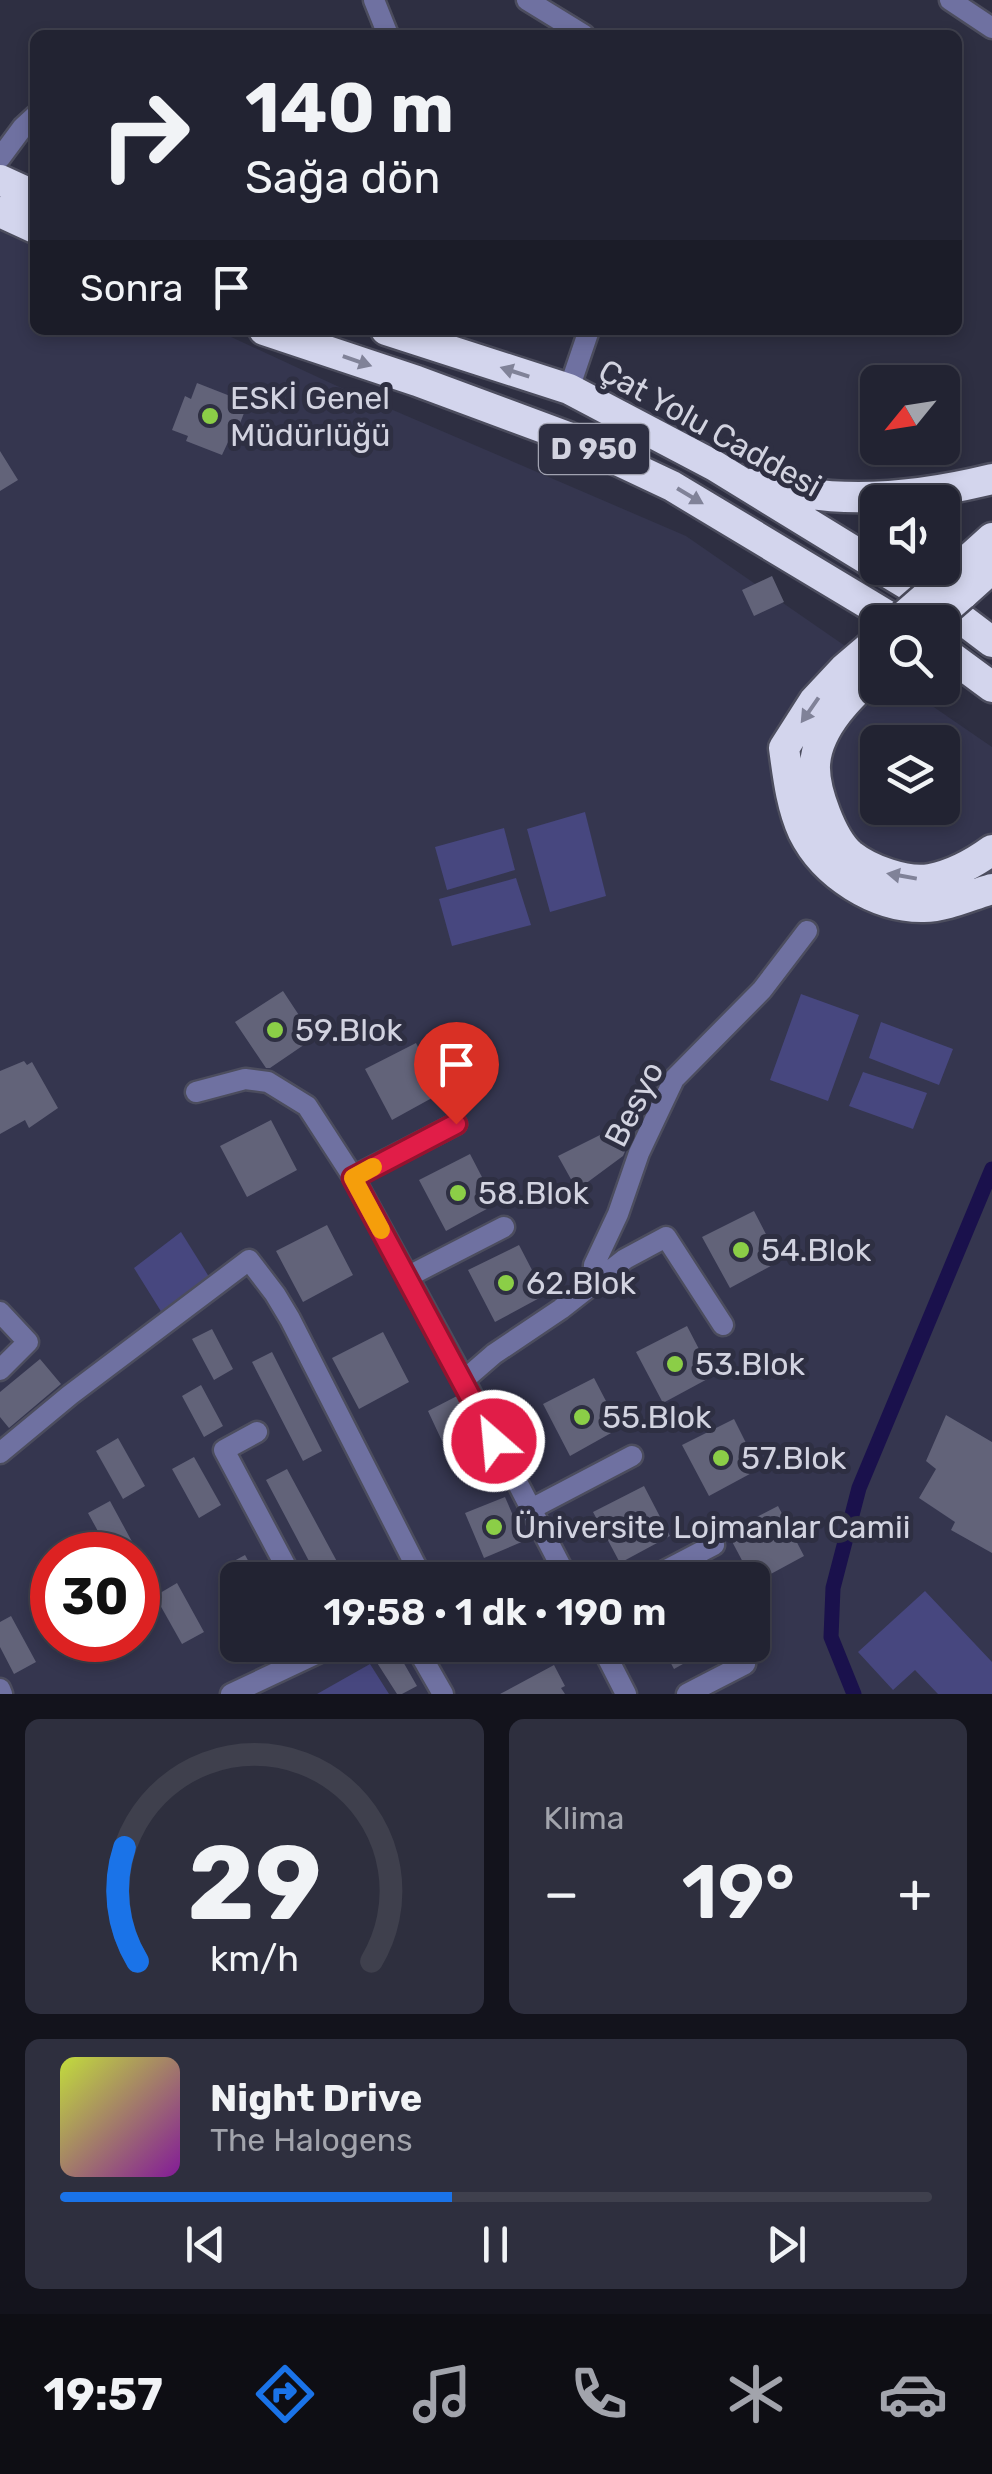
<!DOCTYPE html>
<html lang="tr">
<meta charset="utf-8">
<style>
body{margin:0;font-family:Rubik,sans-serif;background:#2e2f3e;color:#f1f3f6;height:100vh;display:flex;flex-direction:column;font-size:38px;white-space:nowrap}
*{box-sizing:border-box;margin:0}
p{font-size:32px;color:#a2a4ac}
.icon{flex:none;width:55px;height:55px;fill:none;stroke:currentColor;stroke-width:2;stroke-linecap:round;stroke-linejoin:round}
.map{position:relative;height:1694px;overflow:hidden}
.sheet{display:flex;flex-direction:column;gap:25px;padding:25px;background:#13131c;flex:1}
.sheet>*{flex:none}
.banner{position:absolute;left:30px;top:30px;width:932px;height:305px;border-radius:15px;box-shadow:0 5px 15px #0003,0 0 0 2px #3f404d;background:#222332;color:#f1f3f6;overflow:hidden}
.needle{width:65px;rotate:240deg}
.buttons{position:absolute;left:860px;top:365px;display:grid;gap:20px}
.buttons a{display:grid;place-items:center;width:100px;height:100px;border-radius:15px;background:#222332;box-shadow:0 5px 15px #0003,0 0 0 2px #3f404d;font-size:50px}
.speed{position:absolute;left:30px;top:1532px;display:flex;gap:20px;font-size:50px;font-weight:700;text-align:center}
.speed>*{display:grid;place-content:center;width:130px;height:130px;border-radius:50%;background:#222332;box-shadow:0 5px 15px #0003,0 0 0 2px #3f404d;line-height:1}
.speed .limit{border:15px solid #d22;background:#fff;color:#111}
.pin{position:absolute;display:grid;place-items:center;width:85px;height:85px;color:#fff;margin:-102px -42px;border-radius:50% 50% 50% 0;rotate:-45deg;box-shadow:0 0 10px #0007}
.pin .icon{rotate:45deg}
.me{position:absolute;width:110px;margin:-55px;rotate:333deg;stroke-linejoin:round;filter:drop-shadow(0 0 8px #0008)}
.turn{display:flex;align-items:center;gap:35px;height:210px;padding:0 50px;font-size:45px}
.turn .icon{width:130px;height:130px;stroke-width:2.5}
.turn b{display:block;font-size:70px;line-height:85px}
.then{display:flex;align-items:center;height:95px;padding:0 50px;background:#0003;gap:20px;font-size:38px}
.big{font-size:75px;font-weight:600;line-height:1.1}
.sheet .card{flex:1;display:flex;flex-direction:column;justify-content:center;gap:15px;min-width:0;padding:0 35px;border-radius:15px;background:#2e2f3e}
.sheet .dial{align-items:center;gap:0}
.dial svg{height:260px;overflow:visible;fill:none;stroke:#3f404d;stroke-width:7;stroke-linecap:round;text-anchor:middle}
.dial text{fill:#f1f3f6;stroke:none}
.song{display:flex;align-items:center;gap:30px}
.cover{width:120px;height:120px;border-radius:15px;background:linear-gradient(135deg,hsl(70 70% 55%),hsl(290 70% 35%))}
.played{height:10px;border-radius:5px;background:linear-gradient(90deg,#1a73e8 45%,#3f404d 45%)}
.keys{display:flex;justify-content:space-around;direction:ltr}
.heat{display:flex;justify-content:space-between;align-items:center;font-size:55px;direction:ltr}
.sheet .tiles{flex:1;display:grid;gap:25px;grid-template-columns:1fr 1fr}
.card:last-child{grid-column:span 2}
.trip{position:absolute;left:220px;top:1562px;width:550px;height:100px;border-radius:15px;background:#222332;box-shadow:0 5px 15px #0003,0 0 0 2px #3f404d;font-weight:600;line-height:100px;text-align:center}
.dock{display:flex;height:160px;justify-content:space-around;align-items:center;background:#0e0e14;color:#a2a4ac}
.dock .icon{width:70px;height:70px}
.dock .on{color:#1a73e8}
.dock b{font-size:45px;color:#f1f3f6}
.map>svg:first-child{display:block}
</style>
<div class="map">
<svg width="992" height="1694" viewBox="0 0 992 1694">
<rect width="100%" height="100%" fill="#2e2f42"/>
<path fill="#35364f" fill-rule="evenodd" d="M0,231l35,16v83h181l121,56 349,150 191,132 1,20h28l86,59v947h-992zM878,742h64v66h-64zM52,1555h86v85h-86zM238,1580h514v65h-514z"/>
<path fill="#47477f" d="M585,812l21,84 -56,16 -23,-83z
M504,828l11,42 -68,20 -12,-43z
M516,878l15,47 -79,21 -13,-47z
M801,994l58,21 -31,86 -58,-21z
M881,1022l72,27 -14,36 -70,-27z
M863,1072l64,21 -14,36 -64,-23z
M181,1232l30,48 -49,33 -28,-45z
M925,1591l67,71v32h-54l-23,-24 -22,20 -35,-38z
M370,1664l19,30h-72z"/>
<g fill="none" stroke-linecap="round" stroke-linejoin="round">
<path stroke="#1a114c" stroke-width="15" d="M854,1694l-23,-57 2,-49 26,-100 133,-319"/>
</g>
<path fill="#626379" d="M197,383l51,20 -15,38 -4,-1 -7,15 -36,-14 2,-5 -16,-6 13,-34 6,3z
M0,451l18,29 -18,11z
M772,576l12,26 -30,14 -12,-26z
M283,991l31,47 -44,30h-4l-31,-46z
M416,1043l25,50 -49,27 -27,-51z
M24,1061l3,4 5,-3 26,46 -29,20 -4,-8 -25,14v-63z
M271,1120l26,50 -50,27 -27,-51z
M628,1121l6,10 -11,25 -46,34 -19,-34z
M470,1154l26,50 -50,27 -27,-51z
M754,1211l26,50 -50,27 -28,-51z
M327,1225l26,50 -50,27 -27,-51z
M519,1245l26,50 -50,27 -27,-52z
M687,1326l26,50 -50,27 -27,-51z
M212,1329l21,40 -19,11 -22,-41z
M383,1332l26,50 -50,27 -27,-51z
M272,1352l50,99 -19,10 -51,-99z
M40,1359l21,25 -52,44 -9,-11v-25z
M594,1378l26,50 -50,28 -27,-52z
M201,1385l22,41 -19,11 -22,-41z
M457,1396l17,32 -32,13 -14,-30z
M946,1415l46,27v111l-41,-23 4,-8 -36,-24 17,-29 -10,-8z
M734,1419l25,50 -50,27 -27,-51z
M118,1438l27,48 -22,13 -27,-48z
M194,1457l27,48 -22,13 -27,-49z
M287,1469l60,111h-28l-53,-100z
M644,1486l26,50 -50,27 -27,-51z
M505,1497l19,44 -40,17 -19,-45z
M110,1501l26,48 -10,6h-15l-23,-42z
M778,1506l26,50 -50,27 -27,-51z
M245,1555l14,25h-29l-7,-13z
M177,1583l27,49 -22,12 -27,-48z
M11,1616l25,46 -22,12 -14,-27v-25z
M661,1645h56l-43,24z
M394,1646l23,40 -15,8h-5l-23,-36z
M554,1665l11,21 -4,2 4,6h-65z"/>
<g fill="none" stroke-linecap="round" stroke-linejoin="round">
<defs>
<path id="minor" d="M374,0l14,35
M527,0l57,35
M950,0l42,28
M0,158l23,-31 12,-11
M569,389l20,-59
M196,1092l49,-13 23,3 39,24 46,71 111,203
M353,1177l103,-53
M407,1277l97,-50
M593,1283l1,-18 24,-51 21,-61 35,-74 88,-89 45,-59
M0,1312l28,30 -28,28
M257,1432l-33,18 69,130
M0,1453l70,-58 179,-135 26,34 15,25 133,261
M531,1509l101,-53
M518,1580l45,-11
M568,1580l-104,-200 30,-26 67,-45 64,-50 41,-22 57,88
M647,1580l67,-35
M415,1645l28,49
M601,1645l25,49
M0,1689l2,5
M231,1694l104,-49
M687,1694l58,-30"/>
<path id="highway" d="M0,180l35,16
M0,212l35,16
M264,330l153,51 151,56 104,49 226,136
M386,330l183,59 146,77 163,100
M758,481c74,27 160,16 234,-2
M880,568l71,43 41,31
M951,575l41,-37
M962,595l30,-27
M878,640l-34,29 -30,32 -30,47c4,29 7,57 19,84 21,43 73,76 121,75 22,0 47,-12 68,-18
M942,650l50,37
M878,671c-26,23 -61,56 -63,94 -1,25 17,74 36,90 19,15 55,28 79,24 22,-4 44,-16 62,-29"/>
</defs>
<use href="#minor" stroke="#4c4d5e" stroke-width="25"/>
<use href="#highway" stroke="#4c4d5e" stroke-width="35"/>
<use href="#minor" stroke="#6f71a1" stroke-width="20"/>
<use href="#highway" stroke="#d3d5ed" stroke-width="30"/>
<defs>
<path id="highway-bridge" d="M897,622l54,-47
M931,622l31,-27"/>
</defs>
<use href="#highway-bridge" stroke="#4c4d5e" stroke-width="35" stroke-linecap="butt"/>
<use href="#highway-bridge" stroke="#d3d5ed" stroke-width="30"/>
</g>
<defs><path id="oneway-solid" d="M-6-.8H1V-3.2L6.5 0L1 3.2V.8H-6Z" transform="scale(2.5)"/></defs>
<g fill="#808298">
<use href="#oneway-solid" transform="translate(357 361) rotate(19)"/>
<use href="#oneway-solid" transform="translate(515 372) rotate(-162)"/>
<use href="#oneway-solid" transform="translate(690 496) rotate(31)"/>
<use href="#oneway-solid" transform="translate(810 710) rotate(125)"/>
<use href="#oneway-solid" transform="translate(902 876) rotate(-170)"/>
</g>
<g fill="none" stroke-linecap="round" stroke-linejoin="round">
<defs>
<path id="route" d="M456,1124l-103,54 141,263"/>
</defs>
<use href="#route" stroke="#92132f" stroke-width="25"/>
<use href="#route" stroke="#e11d48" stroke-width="18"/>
<path stroke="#f59e0b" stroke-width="18" d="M373,1167l-20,11 28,52"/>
</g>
<g fill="#8bce47" stroke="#2e2f42" stroke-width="4">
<circle cx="210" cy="416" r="10"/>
<circle cx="275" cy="1030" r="10"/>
<circle cx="458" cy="1193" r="10"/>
<circle cx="741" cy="1250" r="10"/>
<circle cx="506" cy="1283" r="10"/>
<circle cx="675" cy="1364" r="10"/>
<circle cx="582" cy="1417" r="10"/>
<circle cx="721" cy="1458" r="10"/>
<circle cx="494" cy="1527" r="10"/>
</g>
<g text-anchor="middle" stroke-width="10" stroke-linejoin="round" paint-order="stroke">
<rect fill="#2e2f42" stroke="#a1a2b1" stroke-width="2.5" x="539" y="424" width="110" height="50" rx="8"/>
<g font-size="30" font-weight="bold" fill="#d2d3e0">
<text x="594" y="459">D 950</text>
</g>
<g font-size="32" fill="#d2d3e0" stroke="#2e2f42" text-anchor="start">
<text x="230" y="409">ESKİ Genel<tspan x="230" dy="37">Müdürlüğü</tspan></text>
<text x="295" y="1041">59.Blok</text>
<text x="478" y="1204">58.Blok</text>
<text x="761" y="1261">54.Blok</text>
<text x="526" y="1294">62.Blok</text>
<text x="695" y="1375">53.Blok</text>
<text x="602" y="1428">55.Blok</text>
<text x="741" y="1469">57.Blok</text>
<text x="514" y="1538">Üniversite Lojmanlar Camii</text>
</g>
<g font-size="32" fill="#d2d3e0" stroke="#2e2f42">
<text transform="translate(710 428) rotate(29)" y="11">Çat Yolu Caddesi</text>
<text transform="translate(634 1104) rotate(-63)" y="11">Besyo</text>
</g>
</g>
</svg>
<div class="buttons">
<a><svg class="needle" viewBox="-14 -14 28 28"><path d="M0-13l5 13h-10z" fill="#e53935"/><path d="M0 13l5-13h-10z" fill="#a2a4ac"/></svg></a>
<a><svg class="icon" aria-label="sound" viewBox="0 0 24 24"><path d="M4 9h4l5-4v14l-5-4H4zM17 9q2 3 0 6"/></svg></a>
<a><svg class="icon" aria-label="search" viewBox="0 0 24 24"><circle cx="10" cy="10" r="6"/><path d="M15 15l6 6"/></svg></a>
<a><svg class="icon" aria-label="layers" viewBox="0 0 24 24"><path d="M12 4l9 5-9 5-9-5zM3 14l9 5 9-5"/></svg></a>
</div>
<div class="speed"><div class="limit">30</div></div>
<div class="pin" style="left:456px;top:1124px;background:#d93025"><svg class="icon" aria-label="arrive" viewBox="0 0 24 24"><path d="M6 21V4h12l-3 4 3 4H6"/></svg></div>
<svg class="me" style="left:494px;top:1441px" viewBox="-20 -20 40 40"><circle r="17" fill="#e11d48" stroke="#fff" stroke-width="3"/><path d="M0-11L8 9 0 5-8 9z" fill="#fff"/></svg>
<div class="trip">19:58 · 1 dk · 190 m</div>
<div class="banner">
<div class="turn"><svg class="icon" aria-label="right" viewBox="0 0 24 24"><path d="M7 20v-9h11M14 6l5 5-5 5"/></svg><div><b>140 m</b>Sağa dön</div></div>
<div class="then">Sonra<svg class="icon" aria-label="arrive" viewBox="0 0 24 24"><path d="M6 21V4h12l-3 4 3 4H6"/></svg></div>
</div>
</div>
<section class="sheet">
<div class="tiles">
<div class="card dial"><svg viewBox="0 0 100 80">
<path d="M14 69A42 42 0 1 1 86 69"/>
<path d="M14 69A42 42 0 0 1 10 34" stroke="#1a73e8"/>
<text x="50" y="56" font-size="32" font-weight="700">29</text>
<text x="50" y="72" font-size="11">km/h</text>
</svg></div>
<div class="card"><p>Klima</p>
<div class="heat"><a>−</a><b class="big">19°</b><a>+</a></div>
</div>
<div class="card">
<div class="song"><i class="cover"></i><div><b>Night Drive</b><p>The Halogens</p></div></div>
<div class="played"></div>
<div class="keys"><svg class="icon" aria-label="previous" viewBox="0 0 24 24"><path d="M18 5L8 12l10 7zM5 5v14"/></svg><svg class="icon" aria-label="pause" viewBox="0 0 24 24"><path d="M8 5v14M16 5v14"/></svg><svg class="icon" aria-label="next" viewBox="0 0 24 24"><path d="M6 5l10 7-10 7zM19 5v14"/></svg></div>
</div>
</div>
</section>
<nav class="dock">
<b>19:57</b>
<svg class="icon on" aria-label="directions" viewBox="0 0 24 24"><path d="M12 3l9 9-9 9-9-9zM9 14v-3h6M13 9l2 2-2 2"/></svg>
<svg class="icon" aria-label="music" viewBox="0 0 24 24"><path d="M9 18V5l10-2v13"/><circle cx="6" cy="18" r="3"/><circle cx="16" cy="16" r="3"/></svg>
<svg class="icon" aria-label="phone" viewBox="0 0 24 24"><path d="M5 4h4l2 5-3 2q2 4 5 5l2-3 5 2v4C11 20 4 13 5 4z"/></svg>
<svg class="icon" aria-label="climate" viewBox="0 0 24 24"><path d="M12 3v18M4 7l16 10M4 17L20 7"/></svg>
<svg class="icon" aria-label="car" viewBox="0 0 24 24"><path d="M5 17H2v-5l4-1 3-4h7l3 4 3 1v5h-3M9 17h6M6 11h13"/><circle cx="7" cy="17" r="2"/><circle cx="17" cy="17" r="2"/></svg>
</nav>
